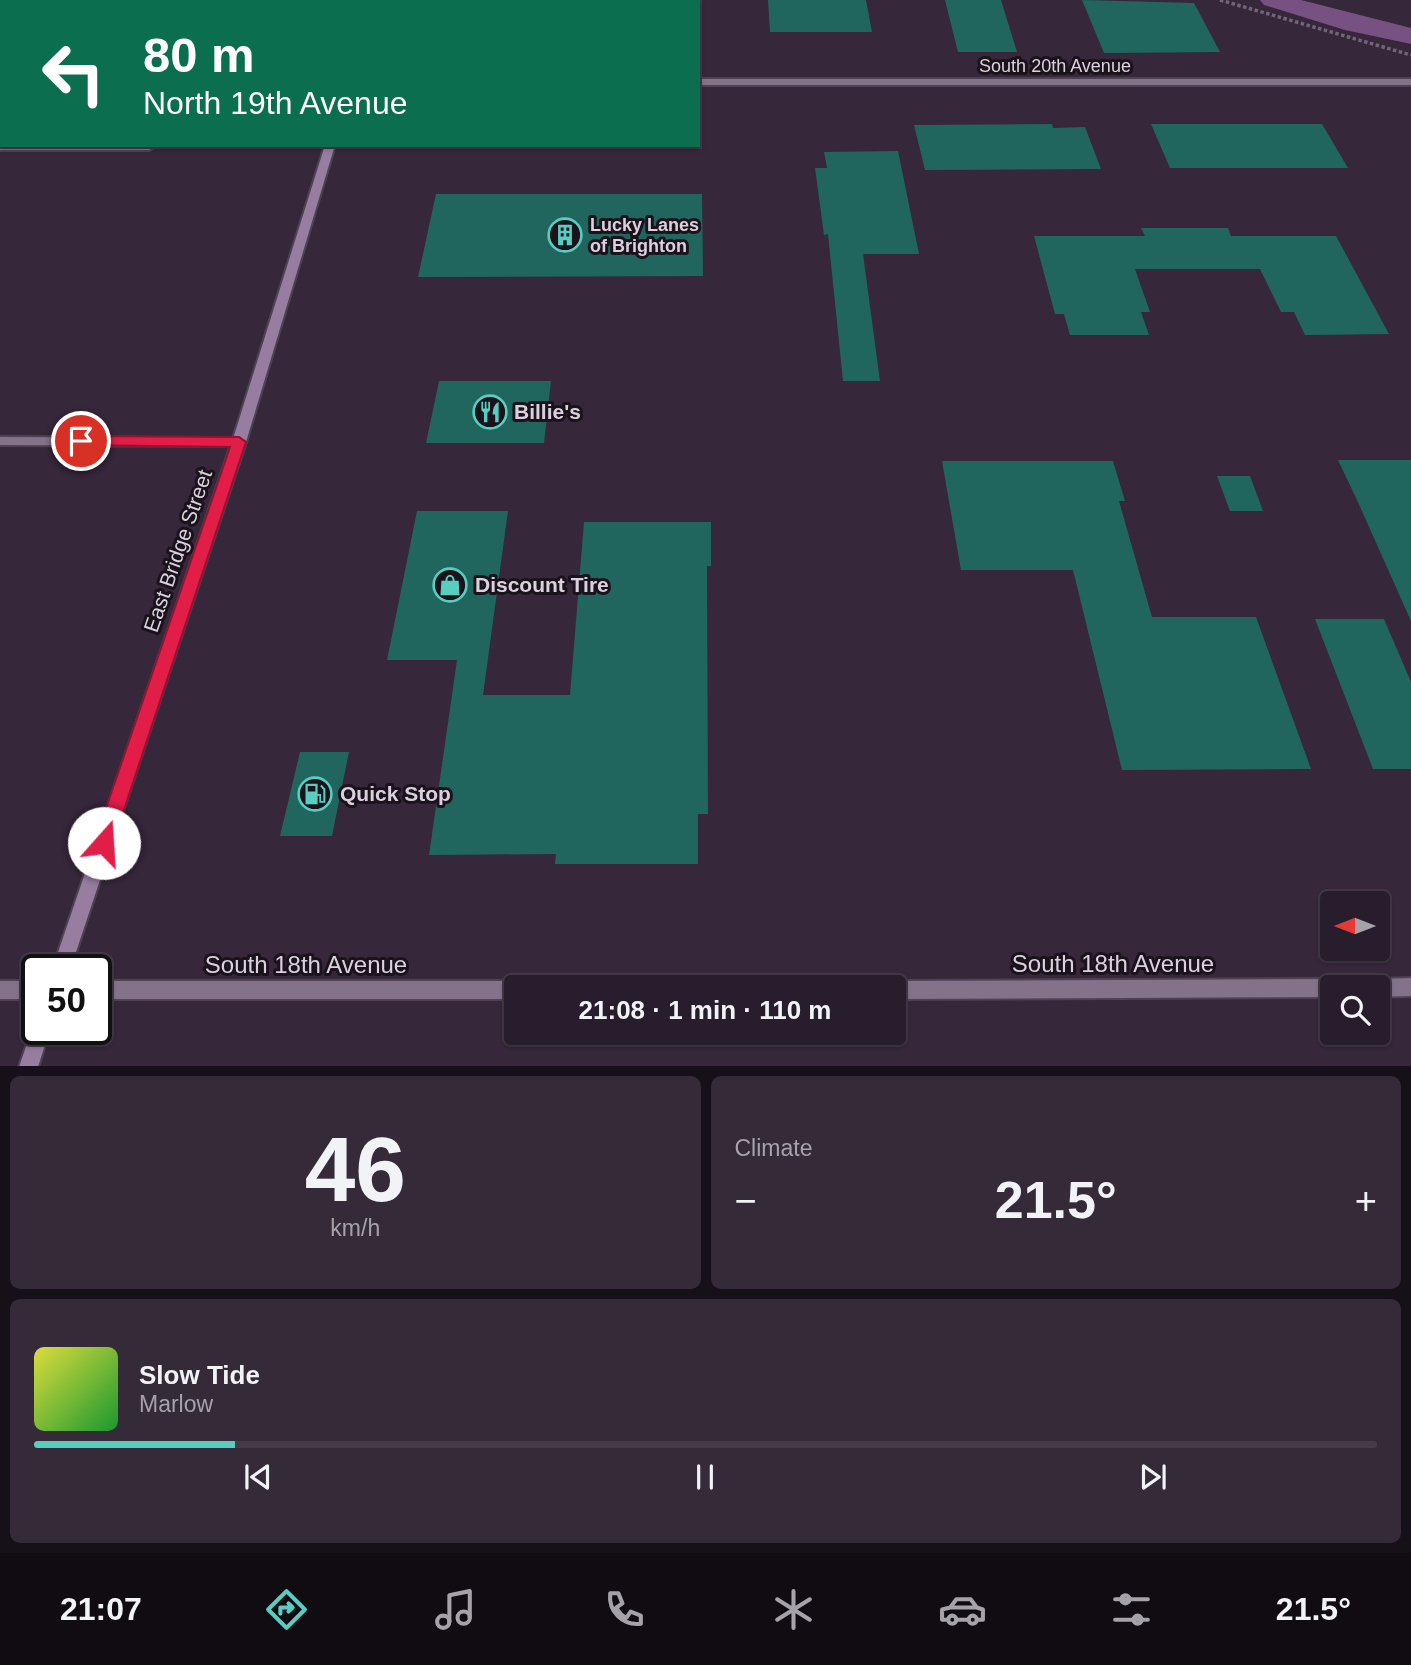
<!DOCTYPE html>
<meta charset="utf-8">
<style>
body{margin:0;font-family:Helvetica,sans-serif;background:#342a38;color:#f1f3f6;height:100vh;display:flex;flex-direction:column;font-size:26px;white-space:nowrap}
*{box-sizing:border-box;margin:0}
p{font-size:23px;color:#a5a2a9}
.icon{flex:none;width:38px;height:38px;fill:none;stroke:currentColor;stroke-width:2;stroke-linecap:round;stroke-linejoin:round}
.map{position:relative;height:1066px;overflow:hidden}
.side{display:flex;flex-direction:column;gap:10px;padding:10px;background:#161018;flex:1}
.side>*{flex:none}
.top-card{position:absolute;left:0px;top:0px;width:700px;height:147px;box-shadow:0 2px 5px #0004,0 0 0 2px #443b48;background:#0b6e4f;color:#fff;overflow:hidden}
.needle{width:46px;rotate:270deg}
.controls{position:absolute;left:1320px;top:891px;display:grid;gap:14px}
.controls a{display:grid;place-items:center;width:70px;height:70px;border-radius:7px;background:#281d2c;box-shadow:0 2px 5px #0004,0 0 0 2px #443b48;font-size:35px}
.speed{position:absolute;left:21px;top:954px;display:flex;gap:14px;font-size:35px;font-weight:700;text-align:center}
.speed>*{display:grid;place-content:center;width:91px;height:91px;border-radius:50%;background:#281d2c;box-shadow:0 2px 5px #0004,0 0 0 2px #443b48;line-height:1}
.speed .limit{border:4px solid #111;border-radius:10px;background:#fff;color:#111}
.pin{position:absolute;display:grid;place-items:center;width:60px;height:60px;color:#fff;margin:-30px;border:4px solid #fff;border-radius:50%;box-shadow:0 2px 7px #0007}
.me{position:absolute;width:77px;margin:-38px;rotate:19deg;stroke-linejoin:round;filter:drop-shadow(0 0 5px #0008)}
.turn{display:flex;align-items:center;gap:24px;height:147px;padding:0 28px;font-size:32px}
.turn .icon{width:91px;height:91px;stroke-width:2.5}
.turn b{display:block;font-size:49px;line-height:60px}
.big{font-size:52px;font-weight:700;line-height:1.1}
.side .tile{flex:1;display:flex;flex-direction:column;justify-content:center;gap:10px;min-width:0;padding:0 24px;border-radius:10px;background:#342a38}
.side .dial{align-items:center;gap:0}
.dial b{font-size:91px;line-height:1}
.song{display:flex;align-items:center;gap:21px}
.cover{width:84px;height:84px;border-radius:10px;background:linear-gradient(135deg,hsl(60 70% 55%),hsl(130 70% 35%))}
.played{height:7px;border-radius:4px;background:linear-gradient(90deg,#58cec1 15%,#443b48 15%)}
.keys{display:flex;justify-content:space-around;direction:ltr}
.heat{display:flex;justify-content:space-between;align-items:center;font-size:38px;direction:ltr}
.side .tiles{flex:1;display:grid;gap:10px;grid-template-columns:1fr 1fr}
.tile:last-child{grid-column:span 2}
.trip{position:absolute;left:504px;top:975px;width:402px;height:70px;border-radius:7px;background:#281d2c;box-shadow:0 2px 5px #0004,0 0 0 2px #443b48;font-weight:700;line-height:70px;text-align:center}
.tabs{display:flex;height:112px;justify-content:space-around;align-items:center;background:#100c12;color:#a5a2a9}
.tabs .icon{width:49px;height:49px}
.tabs .active{color:#58cec1}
.tabs b{font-size:32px;color:#f1f3f6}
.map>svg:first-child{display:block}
</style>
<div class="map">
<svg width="1411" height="1067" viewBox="0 0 1411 1067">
<rect width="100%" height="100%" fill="#36273b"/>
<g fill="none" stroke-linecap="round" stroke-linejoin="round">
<path fill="#765182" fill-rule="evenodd" d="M1260,0h41l110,28v16l-66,-14 -81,-25z"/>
</g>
<path fill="#20665e" d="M768,0h98l6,32h-102z
M945,0h56l16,52h-59z
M1082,0l112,3 26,49 -116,1z
M1052,124l1,4 32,-1 16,42 -176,1 -11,-45z
M1151,124h171l26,44h-178z
M898,151l21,103h-56l17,127h-37l-15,-147 -4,1 -9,-67h12l-3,-16z
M436,194h266l1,82 -285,1z
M1141,228h87l3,8h105l53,98 -84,1 -11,-23h-13l-21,-43h-125l15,43h-9l8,23h-79l-6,-21h-9l-21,-78h111z
M439,381h112l-7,62h-118z
M1338,460h73v161l-54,-121z
M942,461h171l12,40h-6l33,116h104l55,152 -189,1 -49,-200h-112z
M1217,476h33l13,35h-33z
M417,511h91l-25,184h87l14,-173h127v44h-4l1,248h-10v50h-143l1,-10 -127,1 28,-195h-70z
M1315,619h69l27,63v87h-38z
M300,752h49l-17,84h-52z"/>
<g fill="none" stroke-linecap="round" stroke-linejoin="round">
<defs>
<path id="lane" d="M477,0h9l-10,2z
M526,0h8l1,2h-9z
M0,144l153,1 1,2 -5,3h-149z"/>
<path id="street" d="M698,79h713v6h-713z
M0,437l239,1 7,4 -7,4 -239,-1z
M1411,978v18l-34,1v-10h-9l3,-5 6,-3z
M1332,979l6,3 3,5h-9v10l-438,2v-12h-8l8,-6z
M0,981h37v18h-37z
M96,981h420l8,6h-8v12h-420z"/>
<path id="secondary" d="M374,0h8l-9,2z
M325,145h10l-89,297 -176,528h-18l180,-528z
M37,1022v7h13l-12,38h-19l13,-38z"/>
</defs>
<use href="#lane" stroke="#4e4253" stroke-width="4"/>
<use href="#street" stroke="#4e4253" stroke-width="4"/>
<use href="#secondary" stroke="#4e4253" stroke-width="4"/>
<path stroke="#726577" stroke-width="3.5" stroke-dasharray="3.5 2.5" stroke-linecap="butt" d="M1220,0l191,55"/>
<use href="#lane" fill="#837289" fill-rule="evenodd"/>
<use href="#street" fill="#837289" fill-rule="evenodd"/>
<use href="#secondary" fill="#977da0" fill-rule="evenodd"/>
</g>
<path fill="#e11d48" stroke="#92132f" stroke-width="2" d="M81,436l158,1 7,5 -133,401 -3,6h-13l-3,-6 136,-396 -154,-2v-7z"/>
<defs>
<symbol id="building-ring" viewBox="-11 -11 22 22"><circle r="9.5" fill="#1a131c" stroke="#58cec1" stroke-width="1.5"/><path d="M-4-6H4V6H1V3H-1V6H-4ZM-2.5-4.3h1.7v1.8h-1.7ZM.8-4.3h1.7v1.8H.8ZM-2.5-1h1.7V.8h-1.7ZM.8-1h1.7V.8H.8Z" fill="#58cec1"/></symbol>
<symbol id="restaurant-ring" viewBox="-11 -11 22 22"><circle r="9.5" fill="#1a131c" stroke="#58cec1" stroke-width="1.5"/><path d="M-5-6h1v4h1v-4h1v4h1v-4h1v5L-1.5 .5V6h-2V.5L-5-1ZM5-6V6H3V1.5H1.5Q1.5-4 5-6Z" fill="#58cec1"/></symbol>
<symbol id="shop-ring" viewBox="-11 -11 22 22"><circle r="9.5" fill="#1a131c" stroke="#58cec1" stroke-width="1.5"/><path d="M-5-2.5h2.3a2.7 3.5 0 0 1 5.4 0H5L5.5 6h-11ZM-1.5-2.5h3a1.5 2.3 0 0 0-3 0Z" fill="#58cec1"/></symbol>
<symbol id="fuel-ring" viewBox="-11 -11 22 22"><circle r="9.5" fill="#1a131c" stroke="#58cec1" stroke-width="1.5"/><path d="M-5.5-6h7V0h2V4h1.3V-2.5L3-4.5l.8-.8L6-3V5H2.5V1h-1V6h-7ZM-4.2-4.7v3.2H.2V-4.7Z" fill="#58cec1"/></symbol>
</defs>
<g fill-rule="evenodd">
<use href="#building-ring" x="546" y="216" width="38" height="38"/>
<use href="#restaurant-ring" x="471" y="393" width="38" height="38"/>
<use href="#shop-ring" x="431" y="566" width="38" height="38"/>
<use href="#fuel-ring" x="296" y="775" width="38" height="38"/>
</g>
<g text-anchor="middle" stroke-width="6" stroke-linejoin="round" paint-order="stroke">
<g font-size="18" fill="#dbd1de" stroke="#1a131c">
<text x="1055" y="72">South 20th Avenue</text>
</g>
<g font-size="18" font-weight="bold" fill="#dbd1de" stroke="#1a131c" text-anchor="start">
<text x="590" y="231">Lucky Lanes<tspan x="590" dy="21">of Brighton</tspan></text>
</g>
<g font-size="21" font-weight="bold" fill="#dbd1de" stroke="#1a131c" text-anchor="start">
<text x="514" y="419">Billie's</text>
<text x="475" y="592">Discount Tire</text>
<text x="340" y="801">Quick Stop</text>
</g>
<g font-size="21" fill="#dbd1de" stroke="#1a131c">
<text transform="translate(178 551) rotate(-71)" y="7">East Bridge Street</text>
</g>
<g font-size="24" fill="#dbd1de" stroke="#1a131c">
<text x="1113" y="972">South 18th Avenue</text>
<text x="306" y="973">South 18th Avenue</text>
</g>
</g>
</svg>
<div class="controls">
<a><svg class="needle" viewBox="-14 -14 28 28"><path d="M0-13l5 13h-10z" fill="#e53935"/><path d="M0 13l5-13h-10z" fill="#a5a2a9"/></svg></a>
<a><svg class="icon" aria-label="search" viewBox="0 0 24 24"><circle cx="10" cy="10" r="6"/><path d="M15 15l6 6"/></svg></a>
</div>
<div class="speed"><div class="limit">50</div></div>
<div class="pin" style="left:81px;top:441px;background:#d93025"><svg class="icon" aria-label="arrive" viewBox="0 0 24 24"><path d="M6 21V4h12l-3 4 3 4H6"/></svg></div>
<svg class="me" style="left:104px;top:843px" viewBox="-20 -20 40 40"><circle r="19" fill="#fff"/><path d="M0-13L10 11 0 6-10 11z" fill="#e11d48"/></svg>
<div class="trip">21:08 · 1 min · 110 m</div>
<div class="top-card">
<div class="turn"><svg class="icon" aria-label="left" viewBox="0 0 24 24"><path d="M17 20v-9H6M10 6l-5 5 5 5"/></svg><div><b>80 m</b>North 19th Avenue</div></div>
</div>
</div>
<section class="side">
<div class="tiles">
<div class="tile dial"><b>46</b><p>km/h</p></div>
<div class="tile"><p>Climate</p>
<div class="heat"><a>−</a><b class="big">21.5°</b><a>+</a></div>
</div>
<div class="tile">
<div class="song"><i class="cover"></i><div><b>Slow Tide</b><p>Marlow</p></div></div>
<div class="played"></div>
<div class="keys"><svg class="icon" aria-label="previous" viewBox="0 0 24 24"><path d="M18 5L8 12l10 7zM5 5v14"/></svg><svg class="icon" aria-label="pause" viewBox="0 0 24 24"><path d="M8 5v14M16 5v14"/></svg><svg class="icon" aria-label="next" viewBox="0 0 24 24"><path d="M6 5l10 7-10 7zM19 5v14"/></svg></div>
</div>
</div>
</section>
<nav class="tabs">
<b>21:07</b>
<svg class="icon active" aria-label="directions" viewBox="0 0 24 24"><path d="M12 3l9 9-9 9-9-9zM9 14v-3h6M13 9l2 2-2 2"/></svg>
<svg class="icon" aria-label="music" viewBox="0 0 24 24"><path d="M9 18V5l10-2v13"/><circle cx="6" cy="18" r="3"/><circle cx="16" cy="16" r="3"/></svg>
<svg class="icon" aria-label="phone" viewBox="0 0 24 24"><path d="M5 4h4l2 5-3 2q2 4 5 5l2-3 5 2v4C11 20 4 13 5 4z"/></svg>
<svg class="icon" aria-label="climate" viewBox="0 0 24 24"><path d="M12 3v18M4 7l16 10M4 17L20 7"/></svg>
<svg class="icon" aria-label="car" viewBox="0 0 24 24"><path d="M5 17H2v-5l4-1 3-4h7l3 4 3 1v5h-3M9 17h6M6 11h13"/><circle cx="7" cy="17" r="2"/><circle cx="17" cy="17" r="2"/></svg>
<svg class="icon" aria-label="filters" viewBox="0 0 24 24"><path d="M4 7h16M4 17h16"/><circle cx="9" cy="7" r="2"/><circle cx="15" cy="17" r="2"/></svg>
<b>21.5°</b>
</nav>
